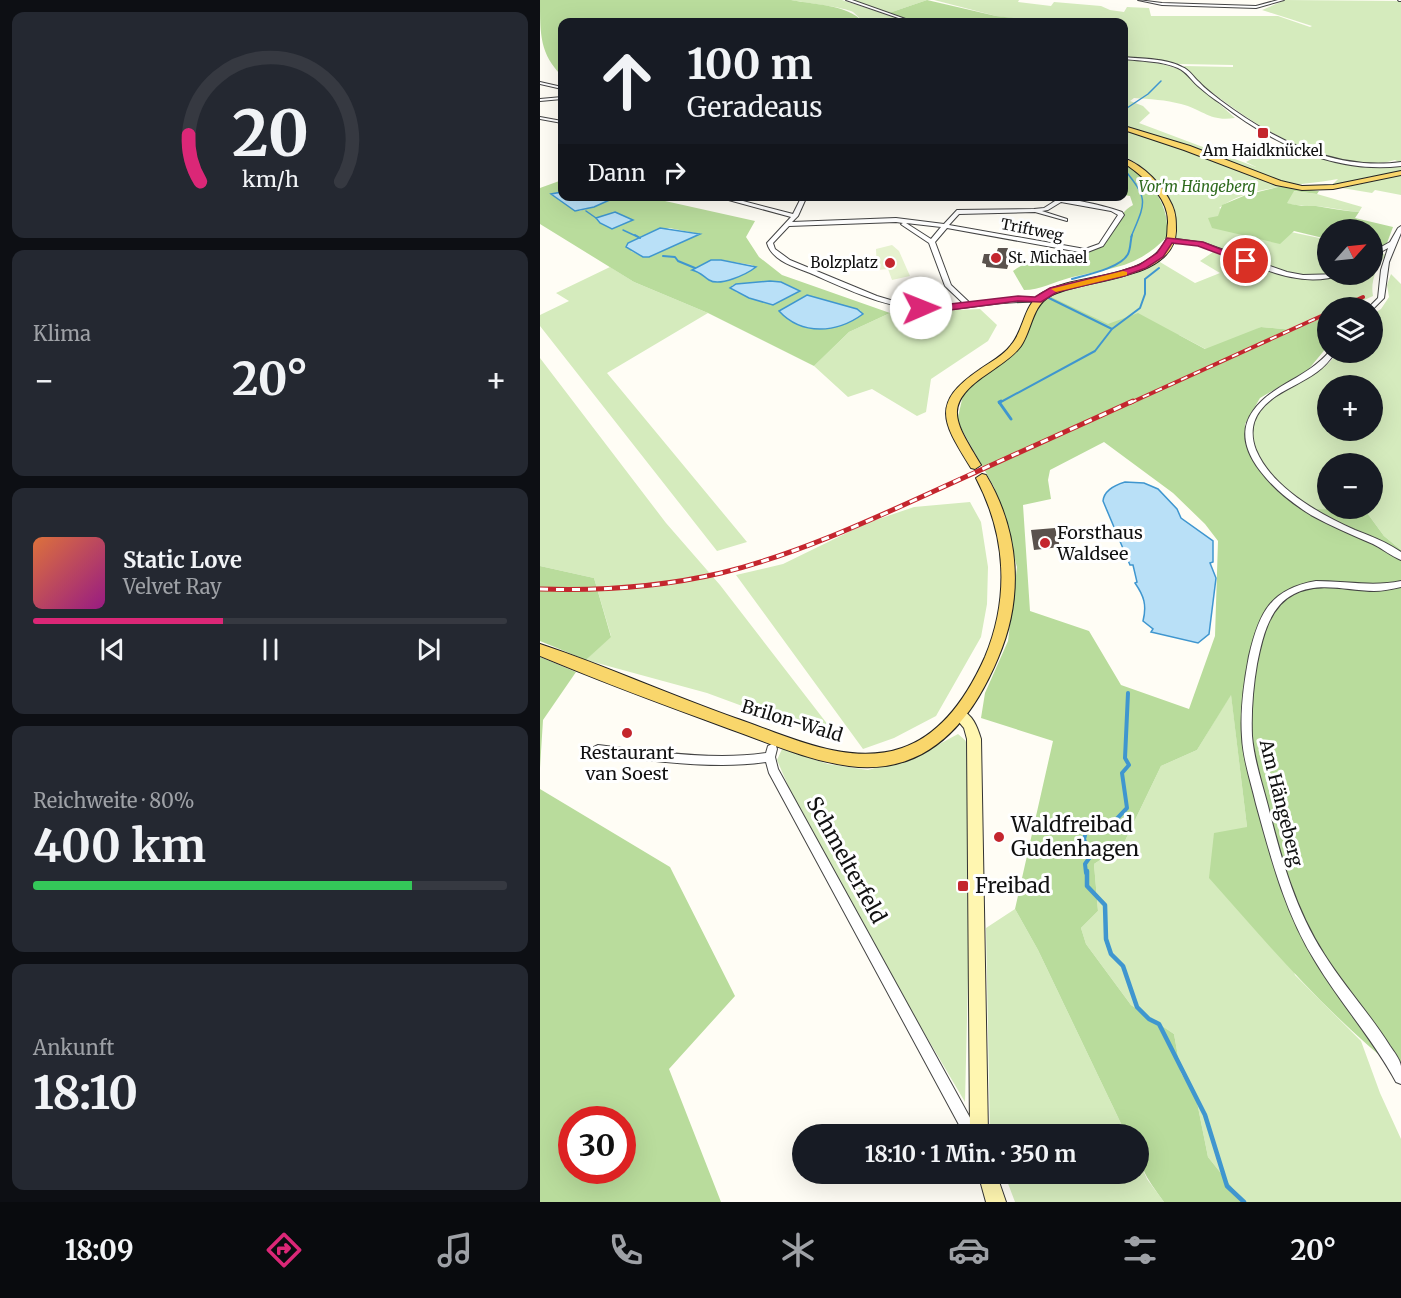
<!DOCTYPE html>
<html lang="de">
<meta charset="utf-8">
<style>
body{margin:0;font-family:Merriweather,serif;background:#242831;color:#f1f3f6;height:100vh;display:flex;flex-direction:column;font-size:22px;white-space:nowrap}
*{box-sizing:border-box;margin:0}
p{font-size:20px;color:#9ea1a6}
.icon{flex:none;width:33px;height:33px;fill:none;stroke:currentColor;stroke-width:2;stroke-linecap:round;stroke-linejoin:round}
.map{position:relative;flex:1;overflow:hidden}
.details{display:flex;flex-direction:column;gap:12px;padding:12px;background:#0d0f14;width:540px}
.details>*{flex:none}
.guide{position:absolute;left:18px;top:18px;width:570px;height:183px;border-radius:12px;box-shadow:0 6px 24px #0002;background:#171b24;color:#f1f3f6;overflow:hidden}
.needle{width:39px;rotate:63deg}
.fabs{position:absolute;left:777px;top:219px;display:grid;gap:12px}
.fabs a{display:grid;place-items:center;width:66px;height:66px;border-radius:50%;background:#171b24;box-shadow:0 6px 24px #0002;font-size:30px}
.speed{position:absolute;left:18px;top:1106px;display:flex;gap:12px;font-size:30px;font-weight:700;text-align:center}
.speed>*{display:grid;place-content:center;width:78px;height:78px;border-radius:50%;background:#171b24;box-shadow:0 6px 24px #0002;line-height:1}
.speed .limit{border:9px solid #d22;background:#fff;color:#111}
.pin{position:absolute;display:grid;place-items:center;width:51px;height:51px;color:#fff;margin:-26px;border:3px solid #fff;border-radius:50%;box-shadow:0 2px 6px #0007}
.me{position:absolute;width:66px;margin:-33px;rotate:89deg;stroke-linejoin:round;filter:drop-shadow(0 0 4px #0008)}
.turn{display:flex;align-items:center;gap:21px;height:126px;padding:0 30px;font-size:27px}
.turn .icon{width:78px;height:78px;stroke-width:2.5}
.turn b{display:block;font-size:42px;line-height:51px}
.then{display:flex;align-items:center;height:57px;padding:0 30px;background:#0003;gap:12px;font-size:22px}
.big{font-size:45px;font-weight:700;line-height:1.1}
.details .widget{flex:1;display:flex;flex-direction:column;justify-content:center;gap:9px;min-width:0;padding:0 21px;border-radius:12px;background:#242831}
.details .dial{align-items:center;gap:0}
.dial svg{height:156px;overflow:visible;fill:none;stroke:#363941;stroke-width:7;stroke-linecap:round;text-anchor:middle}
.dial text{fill:#f1f3f6;stroke:none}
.song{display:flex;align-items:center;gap:18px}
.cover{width:72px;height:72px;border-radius:9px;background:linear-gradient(135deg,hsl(20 70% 55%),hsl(310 70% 35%))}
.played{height:6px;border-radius:3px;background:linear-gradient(90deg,#db2777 40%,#363941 40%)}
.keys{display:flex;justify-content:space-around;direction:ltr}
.heat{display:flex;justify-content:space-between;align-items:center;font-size:33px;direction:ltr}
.charge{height:9px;border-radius:4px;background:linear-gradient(90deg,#34c759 80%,#363941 0)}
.trip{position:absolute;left:252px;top:1124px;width:357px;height:60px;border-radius:30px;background:#171b24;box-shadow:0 6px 24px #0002;font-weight:700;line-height:60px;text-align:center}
.tab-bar{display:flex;height:96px;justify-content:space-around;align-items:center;background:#090b0e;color:#9ea1a6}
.tab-bar .icon{width:42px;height:42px}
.tab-bar .selected{color:#db2777}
.tab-bar b{font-size:27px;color:#f1f3f6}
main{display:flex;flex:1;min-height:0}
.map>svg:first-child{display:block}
</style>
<main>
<section class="details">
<div class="widget dial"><svg viewBox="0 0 100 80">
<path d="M14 69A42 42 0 1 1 86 69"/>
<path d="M14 69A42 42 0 0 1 8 45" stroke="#db2777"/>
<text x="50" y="56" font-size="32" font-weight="700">20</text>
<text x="50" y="72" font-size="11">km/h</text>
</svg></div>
<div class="widget"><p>Klima</p>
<div class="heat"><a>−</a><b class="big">20°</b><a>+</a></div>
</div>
<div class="widget">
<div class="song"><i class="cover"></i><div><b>Static Love</b><p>Velvet Ray</p></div></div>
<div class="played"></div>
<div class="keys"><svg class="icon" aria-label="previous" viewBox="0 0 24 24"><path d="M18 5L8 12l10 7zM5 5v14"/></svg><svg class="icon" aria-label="pause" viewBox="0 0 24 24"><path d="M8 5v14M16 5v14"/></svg><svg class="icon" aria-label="next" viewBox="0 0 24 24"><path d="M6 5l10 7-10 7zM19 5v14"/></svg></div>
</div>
<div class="widget"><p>Reichweite · 80%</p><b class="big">400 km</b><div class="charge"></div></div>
<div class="widget"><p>Ankunft</p><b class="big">18:10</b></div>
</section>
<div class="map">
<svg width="861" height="1202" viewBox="0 0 861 1202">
<rect width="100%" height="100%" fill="#fffdf5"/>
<path fill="#d5ebbd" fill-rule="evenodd" d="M251,0h51l68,22h-47c-3,-3 -6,-7 -10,-10 -9,-5 -48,-9 -62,-12z
M311,0h76l-38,13z
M394,0h85l-1,2 33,4 3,-4 47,4 9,4 14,2 3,-5 22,1 2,8h127l32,11 2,-1 -50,-16 23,-10 116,1v162l-6,-3c-59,17 -131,-29 -177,-63 -12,-9 -27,-18 -34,-31l49,1v-2l-54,-1 -55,-7v-35h-85l-43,-6z
M584,59l38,5 20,6 53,48c-25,4 -31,-8 -54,-14 -15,-4 -31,-5 -47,-6l-4,3 13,5 7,7 -11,10 117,44 -10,-5 38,-20c42,17 71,30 117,23v30l-26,-5 -3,3 -30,-5 33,-7 -3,-5 -41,10 7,-7c-35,7 -90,6 -119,29l72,24 33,7 -2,4 5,3 1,28h44l1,-13 9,-8 4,2c-9,11 -16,26 -13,41l-24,11 -21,1 -1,8 -34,14 -32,-3 -48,26 -34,-18 -97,25 -33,-64 10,-5 61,-14 40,-15 35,21 25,-10 -20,-12 16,-11 -25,-6 -16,1c-1,-8 2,-16 1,-24 -2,-30 -28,-52 -52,-65z
M753,191l24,3 45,13 -3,5c-15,-1 -29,-5 -44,-6 -10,0 -18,0 -29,-3z
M70,267l24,15 74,31 -101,60 140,169 -30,9 -177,-225v-11l29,-14 -13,-8z
M851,274l10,10v266l-17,-14 -19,-26h-54l-28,-23 -16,-18 -14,-22 -2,-24c7,-9 13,-17 22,-24 21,-18 48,-22 64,-46l35,-1 1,-38 8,-5 8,-12 -2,-12zM788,386h44v44h-44zM788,464h44v44h-44z
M440,309l17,16 -9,16 -57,38 -5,33 -9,4 -45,-27 -24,8 -34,-31 35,-34 41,-19z
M0,358l126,165 54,62 122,158 -135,-50 -121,-33 25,-24 -17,-58 -54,-12z
M430,502l11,20 7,45 -1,37 -6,33 -45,79 -42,22 -31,11 -127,-174 47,-11 84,-41 47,-16z
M691,694l16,133 48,148 66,66 19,52 21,46v63h-157l-36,-45 -12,-60 -15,-24 -7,-39 -43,-29 -45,-61 -5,-16 17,-17 -4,-47 29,-19 38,-79 36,-16z
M418,734l7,6 4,8v187l-4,167 -151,-256 -37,-86 5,-11 46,15 40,6 51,-15z
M475,909l23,41 88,184h-136l-4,-206z
M599,1161l8,18 17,23h-149l-11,-29h134z"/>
<path fill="#b9dc9c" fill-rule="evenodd" d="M0,0h251c24,5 56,4 72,22h-301v54c-22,-22 -22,-41 -22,-76z
M387,0l69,16 44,5 -1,1h-122l-28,-9z
M584,162c25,17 47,42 43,75 -33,33 -56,30 -98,41 -15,4 -29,12 -45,12l-11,-19c23,-18 54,-11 79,-23 18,-9 23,-33 41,-43l-3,-9 -6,-1z
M22,180v12l-10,3 27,16 15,-4 19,-9 -5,-1h39l108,24 -9,16 13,20 23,18 108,38 -41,19 -35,34 -106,-53 -74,-31 -94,-58v-36zM129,228l31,6 -51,23h-6l-12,-6 11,-14zM181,260l31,5 3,2c-7,6 -36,19 -45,14 -3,-2 -8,-7 -11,-9zM230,281l11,1 19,9 -27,14 -37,-13 -4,-7zM267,295l50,14 4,2c-32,20 -41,26 -76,5z
M742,186l37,5 -2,3 -23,-3 -7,12c11,3 18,3 29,3 14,2 28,5 43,6l-4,6 38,9 -6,16 -14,10 -1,-23h-44l-1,16 -5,-3 1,-5 -29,-7 -14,13 -68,-16 -4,-10 10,-2 4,-11 24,-10z
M509,296l59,28 30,-11 67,36 56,-22 32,3 34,-14v31l-19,23 -48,28 -15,26 1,22 27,37 29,26 63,1 19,26 17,14v523c-72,-57 -131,-126 -192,-195l5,-45 33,-6 -16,-132 -34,55 -36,16 -38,79 -29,19 4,47 -17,17 5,16 45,61 43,29 7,39 15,24 12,60 36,45h-80c-20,-28 -25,-33 -26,-68h-12l-88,-184 -23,-41 38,-168 -72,-23 4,-25 23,-52 9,-74 -23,-80 -37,-66 7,-30 40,-35 25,-32 13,-22zM564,442l69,51 32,31 13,17 -3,95 -26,73 -68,-24 -32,-54 -59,-20 -7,-106 28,-6 -3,-19 2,-10z
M0,566l54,12 17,59 -25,23 -46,-19z
M0,657l36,15 -33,48 -3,48z
M0,789l130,78 65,129 -66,73 52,133h-181zM32,1119h50v51h-50z"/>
<path fill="#e6f2cf" d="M352,245l7,6 11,25 -18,4 -4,-11 -11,1 -1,-21z"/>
<path fill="#b9e0f7" stroke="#3f96cf" stroke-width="1.5" d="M22,192v4l52,2 -20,9 -19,4 -24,-17z
M75,212l18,8 -21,9 -12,-6 -4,-5z
M120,228l40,6 -51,23h-6l-17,-10 2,-4z
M171,260h10l35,7c-9,7 -36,20 -47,13 -6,-4 -9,-8 -17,-10z
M230,281l11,1 19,9 -27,14 -24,-7 -19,-10 6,-4z
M267,295l50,14 6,5c-26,19 -61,22 -84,-3z
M585,482l19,1 14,6 19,20 4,9 32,23v21l-3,1 6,15 -7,56 -11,9 -47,-11 2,-3 -10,-8c4,-16 1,-25 -8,-38l2,-1 -4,-17h-3l-27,-64c1,-11 12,-16 22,-19z"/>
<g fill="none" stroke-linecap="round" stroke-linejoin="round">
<path stroke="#3f96cf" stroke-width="1.5" d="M584,110l24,-16 13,-13
M584,169c25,31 22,32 7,68
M46,211l10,7
M83,230l15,7"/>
<path stroke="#3f96cf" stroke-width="2" d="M95,235l5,3
M123,256l12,1 3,4 17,7
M532,279c14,-4 49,-11 56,-25 3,-6 2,-13 4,-19
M509,298l63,31
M459,403l96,-52 17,-22 28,-21 5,-14v-15l14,-11"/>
<path stroke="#3f96cf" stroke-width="3" d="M461,401l-2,1 12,17"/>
<path stroke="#3f96cf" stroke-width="4" d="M546,873l-1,-9 5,-7 -6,-18 2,-7 22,-4 19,-20 -5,-35 7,-8 -4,-7 3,-65"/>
<path stroke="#3f96cf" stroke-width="4.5" d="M547,871v15l18,19 1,34 5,15 12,12 14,41 12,12 10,5 46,91 22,71 17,16"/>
</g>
<path fill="#5a524d" d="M458,248h10l-1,3 4,6 -4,12 -21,-2v-3l-4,-1 2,-9h12z
M515,528l5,19 -26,3 -3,-20z"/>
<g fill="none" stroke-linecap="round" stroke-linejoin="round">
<defs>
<path id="street" d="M306,0h6l62,22h-4z
M598,0l24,3 94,3 22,-6h6l-28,8 -94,-3z
M858,0h3v1h-2z
M584,57c19,2 41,1 58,10 8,3 11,10 17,15 6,7 14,12 21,18 52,39 114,71 181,62v4c-66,8 -130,-23 -181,-63 -8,-5 -15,-11 -22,-17 -7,-6 -11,-14 -20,-18 -16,-7 -36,-7 -54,-9z
M0,82l22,5v2l-22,-5z
M22,97v2l-22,2v-2z
M0,117l22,4v2l-22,-4z
M174,196h10l69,18 9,-18h5l-9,20 -6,6 104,-4 48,6 13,-14 77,-1 10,-1 11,-7 -18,-5c23,0 63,8 85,16l2,3 -21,31 -18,7 -138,-25 -12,14 16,43 19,18 42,-5h25l3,2 -3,2c-34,-2 -66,7 -100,8 -46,1 -86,-19 -127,-37 -15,-6 -38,-12 -43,-30l24,-26zM521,202l50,9 7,4 -19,29 -14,5 -136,-24 10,-11 76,-2 32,9v-2l-25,-8 6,-1zM356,222l7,1 -2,1 1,1 27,18 16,43 19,18 -28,2h-16l-16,-2 -27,-8 -87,-36 -15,-11 -2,-6 16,-17zM366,223l35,4 -10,12z
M861,226v7l-12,29 -5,36 -12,12v-2h-4l10,-10 3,-28 7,-22 -16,9v-5l18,-10 8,-14z
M630,238l34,5 83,29 16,3 40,-1c-49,19 -97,-16 -143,-29 -10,-3 -21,-2 -32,-4l-1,-1z
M789,352h7c-6,8 -12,15 -19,20 -19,14 -43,20 -57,39 -9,12 -9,26 -4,39 16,38 63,64 99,80 13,5 26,10 38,17l8,5v8c-10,-4 -18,-11 -28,-16 -21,-9 -42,-18 -62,-29 -31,-19 -86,-65 -58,-104 18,-26 54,-33 76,-59z
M776,581c29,0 57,6 85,0v6c-9,2 -18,4 -27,4 -26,0 -55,-10 -80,3 -25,12 -32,45 -37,70 -4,23 -6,48 -5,72 2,24 10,47 16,70 13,52 27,103 56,148 20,32 46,60 66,92 4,6 10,13 11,20 0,5 0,12 0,18l-5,-2c-23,-43 -56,-79 -81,-121 -30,-48 -44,-103 -59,-157 -5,-22 -13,-44 -14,-67 -2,-27 2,-55 7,-81 10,-43 21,-67 67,-75z
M232,744l4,2 1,3 -2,8 3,12 201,365h-15l-195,-361 -3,-11c-52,8 -115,-2 -168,-7l-4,-2 -1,-3 1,-3 4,-2c53,6 115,16 168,8l2,-7z"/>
<path id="secondary" d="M420,709c13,6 17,17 21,30l7,395h-18l-3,-395 -3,-11 -11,-13 2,-4z
M438,1173h18l10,29h-20z"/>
<path id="primary" d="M584,126l66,20 91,35 21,5 31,-1 68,-14v4l-68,14 -31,1 -26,-5 -92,-35 -60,-20z
M584,158c20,8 39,27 48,47 4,9 4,16 4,26 -2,51 -93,47 -126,65 -18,10 -18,34 -29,50 -8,11 -20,18 -31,26 -50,33 -35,49 -9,93l-6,4 -4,-1c-27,-44 -42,-64 8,-98 11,-8 24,-14 32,-25 14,-16 12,-42 33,-53 33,-19 104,-12 122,-52 2,-5 1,-12 2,-17 1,-26 -25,-47 -44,-60z
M442,474l4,1c34,57 38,123 12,183 -27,65 -72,118 -149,108 -43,-6 -82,-24 -122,-38 -63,-23 -125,-46 -187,-72v-12c66,22 130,51 195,74 51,17 112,49 167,30 41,-14 66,-53 83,-91 25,-60 21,-122 -9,-179z"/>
</defs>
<use href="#street" stroke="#444" stroke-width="2"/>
<use href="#secondary" stroke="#333" stroke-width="2"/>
<use href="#primary" stroke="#222" stroke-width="2"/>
<use href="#street" fill="#fff" fill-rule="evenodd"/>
<use href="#secondary" fill="#fff6b0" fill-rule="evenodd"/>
<use href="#primary" fill="#f9d66b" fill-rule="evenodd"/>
<defs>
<path id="rail-far1" d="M799,308l24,-11
M590,403l198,-90"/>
<path id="rail" d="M0,589c61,2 121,-2 181,-16 73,-18 141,-49 209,-80 67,-31 135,-61 203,-92"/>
</defs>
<use href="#rail-far1" stroke="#c4262e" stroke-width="4"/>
<use href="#rail" stroke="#c4262e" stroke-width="5"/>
<use href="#rail-far1" stroke="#fff" stroke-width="2" stroke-dasharray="7" stroke-linecap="butt"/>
<use href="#rail" stroke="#fff" stroke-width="3" stroke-dasharray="8" stroke-linecap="butt"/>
</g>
<path fill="#db2777" stroke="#8e194d" stroke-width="1.5" d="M627,238l36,4 47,19 -4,3 -48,-18 -26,-3 -9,14 -17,11 -22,8 -67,16 -16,10 -23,-1 -68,9 -29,1 -5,-3 5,-3 29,-1 68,-8 17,1 15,-9 68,-16 21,-7 18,-12z"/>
<path fill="#f59e0b" d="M583,271l4,1v3l-71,17 -5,-3z"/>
<g fill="#c4262e" stroke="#fff" stroke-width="2">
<rect x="717" y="127" width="12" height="12" rx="3"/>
<circle cx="456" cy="258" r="6"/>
<circle cx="350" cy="263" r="6"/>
<circle cx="505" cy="543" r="6"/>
<circle cx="87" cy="733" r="6"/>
<circle cx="459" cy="837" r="6"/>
<rect x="417" y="880" width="12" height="12" rx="3"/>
</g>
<g text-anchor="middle" stroke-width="6" stroke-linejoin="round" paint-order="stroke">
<g font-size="15" fill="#111" stroke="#fff">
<text x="723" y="156">Am Haidknückel</text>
<text x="468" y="263" text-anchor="start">St. Michael</text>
<text x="338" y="268" text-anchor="end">Bolzplatz</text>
</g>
<g font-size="15" font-style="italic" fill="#2f6b1f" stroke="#fff">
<text x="657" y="192">Vor'm Hängeberg</text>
</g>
<g font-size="15" fill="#111" stroke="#fff">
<text transform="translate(492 230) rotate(11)" y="5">Triftweg</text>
</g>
<g font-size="18" fill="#111" stroke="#fff" text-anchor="start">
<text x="517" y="539">Forsthaus<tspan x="517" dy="21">Waldsee</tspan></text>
<text x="87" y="759" text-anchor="middle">Restaurant<tspan x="87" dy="21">van Soest</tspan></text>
</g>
<g font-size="18" fill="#111" stroke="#fff">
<text transform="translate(252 721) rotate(17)" y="6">Brilon-Wald</text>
<text transform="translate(741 803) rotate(76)" y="6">Am Hängeberg</text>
</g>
<g font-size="21" fill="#111" stroke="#fff" text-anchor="start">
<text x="471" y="832">Waldfreibad<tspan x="471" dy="24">Gudenhagen</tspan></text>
<text x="435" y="893">Freibad</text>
</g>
<g font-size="21" fill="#111" stroke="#fff">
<text transform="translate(306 860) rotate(61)" y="7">Schmelterfeld</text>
</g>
</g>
</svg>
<div class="fabs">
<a><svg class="needle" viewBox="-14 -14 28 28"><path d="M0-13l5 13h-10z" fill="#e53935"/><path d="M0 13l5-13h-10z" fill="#9ea1a6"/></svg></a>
<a><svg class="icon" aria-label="layers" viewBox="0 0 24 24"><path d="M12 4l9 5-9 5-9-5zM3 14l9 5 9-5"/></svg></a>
<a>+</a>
<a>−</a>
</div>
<div class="speed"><div class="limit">30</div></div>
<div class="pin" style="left:706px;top:261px;background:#d93025"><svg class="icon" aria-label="arrive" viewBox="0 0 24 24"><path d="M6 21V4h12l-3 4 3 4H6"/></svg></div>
<svg class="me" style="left:381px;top:308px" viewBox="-20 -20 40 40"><circle r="19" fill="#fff"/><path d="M0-13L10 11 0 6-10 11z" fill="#db2777"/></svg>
<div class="trip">18:10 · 1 Min. · 350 m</div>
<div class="guide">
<div class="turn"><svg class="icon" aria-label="ahead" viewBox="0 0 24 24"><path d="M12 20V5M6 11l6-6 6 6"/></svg><div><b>100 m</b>Geradeaus</div></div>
<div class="then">Dann<svg class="icon" aria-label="right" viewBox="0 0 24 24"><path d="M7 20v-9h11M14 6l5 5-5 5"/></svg></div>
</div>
</div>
</main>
<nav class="tab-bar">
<b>18:09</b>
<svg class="icon selected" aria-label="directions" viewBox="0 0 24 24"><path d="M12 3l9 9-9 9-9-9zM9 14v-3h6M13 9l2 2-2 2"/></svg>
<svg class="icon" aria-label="music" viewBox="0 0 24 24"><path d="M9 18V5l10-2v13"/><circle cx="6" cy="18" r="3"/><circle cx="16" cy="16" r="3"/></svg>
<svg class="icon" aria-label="phone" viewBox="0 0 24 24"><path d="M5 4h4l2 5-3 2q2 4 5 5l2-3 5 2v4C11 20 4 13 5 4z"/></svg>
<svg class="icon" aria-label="climate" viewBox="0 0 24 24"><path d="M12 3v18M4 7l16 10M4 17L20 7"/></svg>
<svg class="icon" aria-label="car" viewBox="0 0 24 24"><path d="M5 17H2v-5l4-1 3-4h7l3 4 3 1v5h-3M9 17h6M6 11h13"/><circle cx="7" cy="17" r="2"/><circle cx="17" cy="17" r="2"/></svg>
<svg class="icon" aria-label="filters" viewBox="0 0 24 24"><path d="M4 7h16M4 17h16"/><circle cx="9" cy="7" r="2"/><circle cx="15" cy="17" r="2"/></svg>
<b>20°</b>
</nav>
